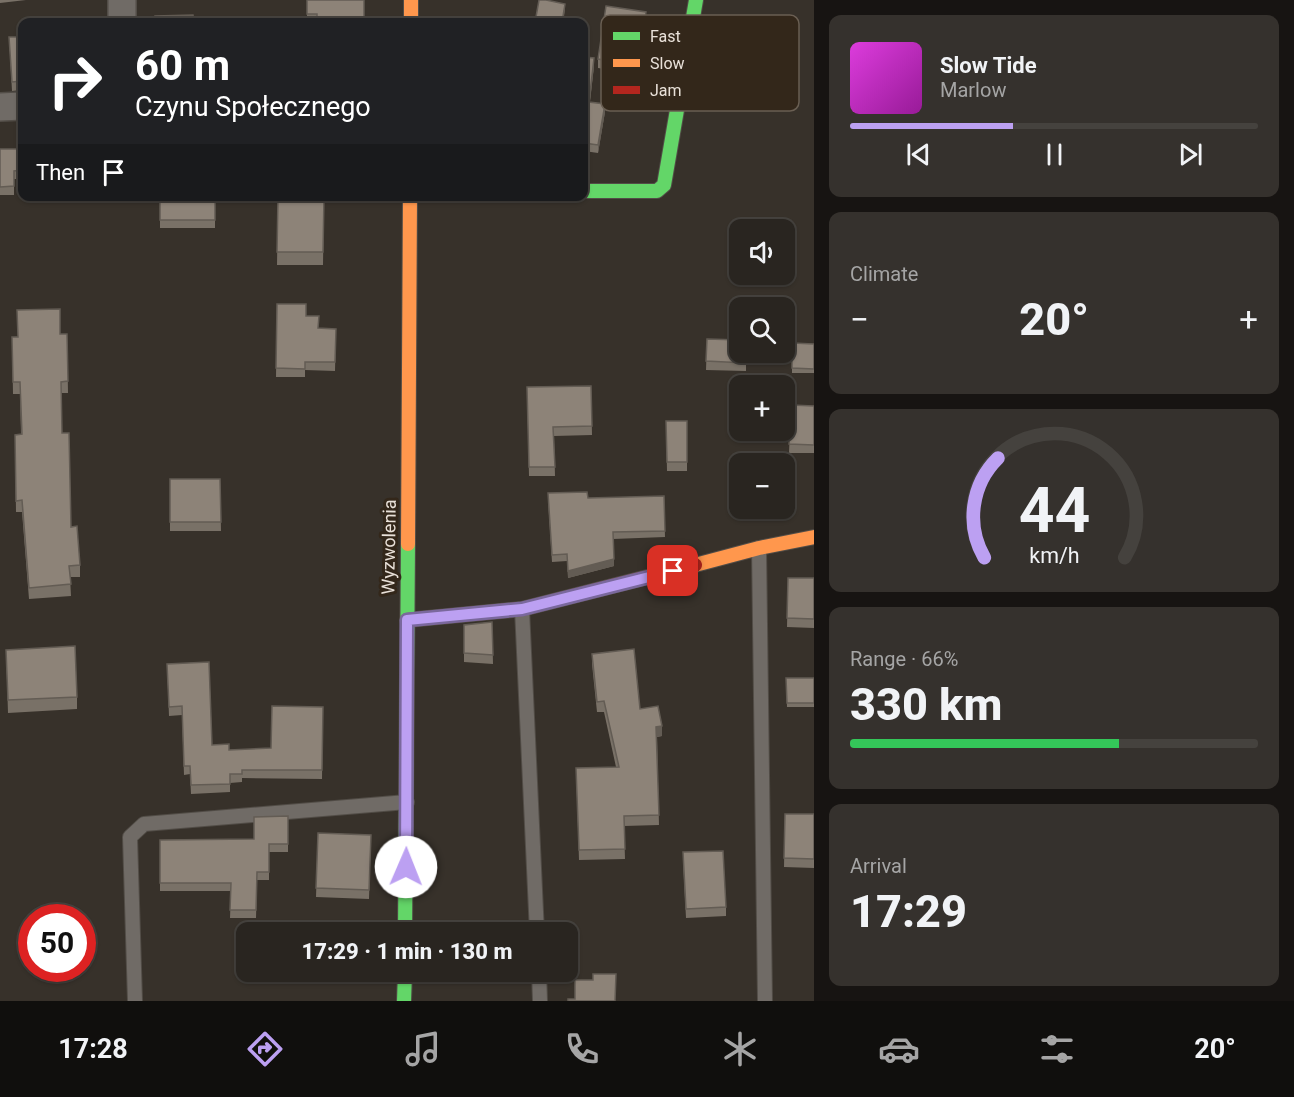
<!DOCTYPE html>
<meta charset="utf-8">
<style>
body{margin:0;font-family:Roboto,sans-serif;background:#35312d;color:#f1f3f6;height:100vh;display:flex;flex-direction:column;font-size:22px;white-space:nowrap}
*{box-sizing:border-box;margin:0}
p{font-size:20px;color:#a5a5a5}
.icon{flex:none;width:33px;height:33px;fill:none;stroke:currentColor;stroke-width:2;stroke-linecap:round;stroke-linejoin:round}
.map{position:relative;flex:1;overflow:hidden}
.sheet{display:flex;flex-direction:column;gap:15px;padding:15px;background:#171412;width:480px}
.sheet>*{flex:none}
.banner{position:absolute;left:18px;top:18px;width:570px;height:183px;border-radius:12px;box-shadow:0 2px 4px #0004,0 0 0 2px #45423e;background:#202124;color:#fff;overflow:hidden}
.tools{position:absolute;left:729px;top:219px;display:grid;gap:12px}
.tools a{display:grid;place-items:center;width:66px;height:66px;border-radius:12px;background:#292520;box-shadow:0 2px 4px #0004,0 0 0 2px #45423e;font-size:30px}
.speed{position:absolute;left:18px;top:904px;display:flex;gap:12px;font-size:30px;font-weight:700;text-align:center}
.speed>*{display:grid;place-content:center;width:78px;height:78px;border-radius:50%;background:#292520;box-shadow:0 2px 4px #0004,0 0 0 2px #45423e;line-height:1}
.speed .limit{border:9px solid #d22;background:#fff;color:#111}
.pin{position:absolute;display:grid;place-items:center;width:51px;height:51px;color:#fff;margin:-26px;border-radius:12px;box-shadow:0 3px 9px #0006}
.me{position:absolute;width:66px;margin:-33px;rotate:1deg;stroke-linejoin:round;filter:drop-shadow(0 0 4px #0008)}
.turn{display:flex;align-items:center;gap:21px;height:126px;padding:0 18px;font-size:27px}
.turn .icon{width:78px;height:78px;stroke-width:2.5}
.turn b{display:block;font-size:42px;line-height:51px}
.then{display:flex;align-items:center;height:57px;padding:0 18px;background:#0003;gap:12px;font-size:22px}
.big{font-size:45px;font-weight:800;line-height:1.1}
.sheet .tile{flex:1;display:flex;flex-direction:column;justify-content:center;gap:9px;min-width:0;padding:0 21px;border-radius:12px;background:#35312d}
.sheet .dial{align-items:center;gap:0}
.dial svg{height:156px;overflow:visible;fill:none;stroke:#45423e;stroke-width:7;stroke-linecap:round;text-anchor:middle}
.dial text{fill:#f1f3f6;stroke:none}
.song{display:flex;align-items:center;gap:18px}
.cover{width:72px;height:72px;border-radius:9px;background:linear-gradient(135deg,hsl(300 70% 55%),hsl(300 70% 35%))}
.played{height:6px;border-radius:3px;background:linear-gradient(90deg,#bca0f2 40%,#45423e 40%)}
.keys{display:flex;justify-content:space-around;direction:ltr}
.heat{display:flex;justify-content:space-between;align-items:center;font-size:33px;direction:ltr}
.charge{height:9px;border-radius:4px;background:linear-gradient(90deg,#34c759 66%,#45423e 0)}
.trip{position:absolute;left:236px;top:922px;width:342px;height:60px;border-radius:12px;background:#292520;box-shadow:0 2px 4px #0004,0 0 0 2px #45423e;font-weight:800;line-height:60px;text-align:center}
.dock{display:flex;height:96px;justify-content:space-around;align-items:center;background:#100f0d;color:#a5a5a5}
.dock .icon{width:42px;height:42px}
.dock .selected{color:#bca0f2}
.dock b{font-size:27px;color:#f1f3f6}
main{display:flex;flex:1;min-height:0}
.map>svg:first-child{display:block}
</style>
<main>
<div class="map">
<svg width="814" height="1001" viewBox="0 0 814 1001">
<rect width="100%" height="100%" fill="#37312a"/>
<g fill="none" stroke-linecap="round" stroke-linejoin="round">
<defs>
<path id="lane" d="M759,548l6,453
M522,609l15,324
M539,972l1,29
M135,1001l-5,-164 14,-13 263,-22"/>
<path id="street" d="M122,22v-22
M0,107l22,-1"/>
<path id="fast" d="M584,191h73l7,-6 32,-185
M405,933l3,-389
M404,1001l1,-29"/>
<path id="slow" d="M411,0v22
M408,544l2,-348
M695,565l64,-17 55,-11"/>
<path id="jam" d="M407,620l115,-11 173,-44"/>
</defs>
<use href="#lane" stroke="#524d47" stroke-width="16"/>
<use href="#street" stroke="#524d47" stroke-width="30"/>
<use href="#fast" stroke="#524d47" stroke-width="16"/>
<use href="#slow" stroke="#524d47" stroke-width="16"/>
<use href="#jam" stroke="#524d47" stroke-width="16"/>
<use href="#lane" stroke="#706b66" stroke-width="14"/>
<use href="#street" stroke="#706b66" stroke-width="27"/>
<use href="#fast" stroke="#63d668" stroke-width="14"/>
<use href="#slow" stroke="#ff974d" stroke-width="14"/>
<use href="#jam" stroke="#b3261e" stroke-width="14"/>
</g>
<path fill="#797167" d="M0,0h26l-26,3z
M307,0h57v22h-57z
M646,20l-8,54 -40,-6v-9z
M9,37h13v53l-10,1z
M584,57l10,9 -4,36 15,10 -7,41 -14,-2z
M0,149h22v30h-8v16h-14z
M160,196h55v32h-55z
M278,196h46l-1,69h-46z
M277,304l29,12 12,12 18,1 -1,42 -30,-1v7h-29z
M67,334l1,59h-7l1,40 9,94 9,38v12h-10l1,19 -42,3 -7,-87h-6l-1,-77 6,-1 -1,-40h-7l-1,-57z
M707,339l39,13v19l-40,-1z
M792,343l22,1v29h-22z
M591,386l1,49 -38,1 1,40h-26l-2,-89z
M791,405l23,1v47h-25z
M666,421h21v50h-20z
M170,479h50l1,52h-51z
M664,496l1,41 -52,2 1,27 -46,12 -1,-17 -15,1 -4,-62z
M788,578h26v50l-27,-1z
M492,622l1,42 -29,-2v-37z
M6,650l71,47v12l-69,4z
M592,654l48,55 22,27 -5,1 2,88 -35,1 1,33 -46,1 -3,-92 40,-1 -12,-55h-7l-5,-48z
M167,664l45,81 17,5 42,-2 52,-41 -1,72 -80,-1v4l-12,1v9l-39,2 -1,-20 -6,1 -2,-60 -13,1z
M786,678h28v29h-27z
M785,814h29v54l-30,-1z
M288,816v36h-19v28h-12l-1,38h-26l1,-27h-71v-51l94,-1z
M318,833l53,2 -2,64 -53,-2z
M683,861l43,46v9l-40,2z"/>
<path fill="#635c54" d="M565,4v7l-2,11h-1z
M646,12v8l-8,54v-9z
M594,58v8l-5,43v-7z
M605,104v8l-7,41v-8z
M614,559v7l-46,12v-7z
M662,726v10l-6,1v-10z"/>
<path fill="#8d8378" stroke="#635c54" stroke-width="1.5" d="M307,0h57v19h-47v-5h-10z
M539,0h7l19,4 -3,18h-105v-5h79z
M606,6l40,6 -8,53 -40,-6z
M193,15l1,7h-39v-6z
M9,37h13v44l-10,1z
M584,57l10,1 -5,44 16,2 -7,41 -14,-2z
M0,149h22v21l-8,1v15l-14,1z
M160,196h55v24h-55z
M278,196h46l-1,56h-46z
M277,304h29v12h13l-1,12 18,1 -1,33h-30v7l-29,-1z
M60,309v25h7l1,47 -7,1 1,51h7l2,94 6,-1 3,39 -11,1 2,18 -42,4 -7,-88 -6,1 -1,-66 7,-1 -2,-52h-7l-1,-45h6l-1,-27z
M707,339l33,1v12h6v11l-40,-2z
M792,343l22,1v25l-22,-1z
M591,386l1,40 -39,1 2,40h-26l-2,-80z
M791,405l23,1v39l-25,-1z
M666,421h21v41h-20z
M170,479h50l1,43h-51z
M587,492l1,6 76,-2 1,35 -52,1 1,27 -46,12 -1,-17 -15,1 -4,-62z
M788,578h26v41l-27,-1z
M492,622l1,33 -29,-2v-28z
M75,646l2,51 -69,3 -2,-50z
M634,649l6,60 18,-3 4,20 -6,1 3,88 -35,1 1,33 -46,1 -3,-82 43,-1 -15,-66 -7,1 -5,-48z
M209,662l3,83 17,-1v6l42,-2 1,-42 51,1 -1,63h-80v4h-12v10l-39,1 -1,-19h-6l-2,-60 -13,1 -2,-43z
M786,678h28v25h-27z
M785,814h29v45l-30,-1z
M288,816v28h-19v28h-12l-1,38h-26l1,-27h-71v-43l94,-1v-22z
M318,833l53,2 -2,55 -53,-2z
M723,851l3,56 -40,2 -3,-57z
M593,974h23l-1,27h-47v-2h7v-19h18z"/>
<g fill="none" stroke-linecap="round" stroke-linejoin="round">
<defs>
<path id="route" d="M406,867l1,-247 115,-11 151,-38"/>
</defs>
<use href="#route" stroke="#7a689d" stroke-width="15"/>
<use href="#route" stroke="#bca0f2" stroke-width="10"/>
</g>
<g text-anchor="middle" stroke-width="6" stroke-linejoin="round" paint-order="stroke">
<g font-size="18" fill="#e9e1d9" stroke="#33271a">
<text transform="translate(389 547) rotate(-89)" y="6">Wyzwolenia</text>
</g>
</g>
<rect x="601" y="15" width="198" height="96" rx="9" fill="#33271a" stroke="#6a5f53" stroke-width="1.5"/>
<rect x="613" y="32" width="27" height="8" fill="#63d668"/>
<rect x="613" y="59" width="27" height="8" fill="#ff974d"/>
<rect x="613" y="86" width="27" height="8" fill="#b3261e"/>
<g font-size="16" fill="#e9e1d9">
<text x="650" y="42">Fast</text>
<text x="650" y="69">Slow</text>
<text x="650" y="96">Jam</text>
</g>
</svg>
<div class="tools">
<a><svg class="icon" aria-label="sound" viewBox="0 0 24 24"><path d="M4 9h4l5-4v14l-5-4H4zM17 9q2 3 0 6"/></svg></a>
<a><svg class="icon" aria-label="search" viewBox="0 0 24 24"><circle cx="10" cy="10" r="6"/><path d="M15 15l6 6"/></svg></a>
<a>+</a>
<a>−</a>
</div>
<div class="speed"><div class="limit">50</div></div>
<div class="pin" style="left:673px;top:571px;background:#d93025"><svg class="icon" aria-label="arrive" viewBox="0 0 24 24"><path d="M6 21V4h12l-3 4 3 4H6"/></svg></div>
<svg class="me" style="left:406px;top:867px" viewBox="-20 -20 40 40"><circle r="19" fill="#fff"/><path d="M0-13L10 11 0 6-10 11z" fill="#bca0f2"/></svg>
<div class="trip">17:29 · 1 min · 130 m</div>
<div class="banner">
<div class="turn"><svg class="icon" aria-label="right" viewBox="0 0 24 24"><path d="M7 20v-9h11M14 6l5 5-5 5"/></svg><div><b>60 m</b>Czynu Społecznego</div></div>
<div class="then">Then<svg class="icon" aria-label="arrive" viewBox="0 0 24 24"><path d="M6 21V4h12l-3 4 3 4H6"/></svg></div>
</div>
</div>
<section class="sheet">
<div class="tile">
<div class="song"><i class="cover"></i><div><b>Slow Tide</b><p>Marlow</p></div></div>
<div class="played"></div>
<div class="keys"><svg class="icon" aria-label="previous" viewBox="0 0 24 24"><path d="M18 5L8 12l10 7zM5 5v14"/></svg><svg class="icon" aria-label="pause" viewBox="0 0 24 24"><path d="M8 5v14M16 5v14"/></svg><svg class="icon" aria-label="next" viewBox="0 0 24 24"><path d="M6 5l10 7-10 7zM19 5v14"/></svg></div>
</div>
<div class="tile"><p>Climate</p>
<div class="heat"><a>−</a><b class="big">20°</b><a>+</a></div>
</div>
<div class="tile dial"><svg viewBox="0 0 100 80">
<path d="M14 69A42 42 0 1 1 86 69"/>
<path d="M14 69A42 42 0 0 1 21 18" stroke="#bca0f2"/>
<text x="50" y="56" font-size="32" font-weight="700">44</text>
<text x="50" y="72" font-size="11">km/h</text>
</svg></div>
<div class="tile"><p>Range · 66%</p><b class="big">330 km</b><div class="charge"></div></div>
<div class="tile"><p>Arrival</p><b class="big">17:29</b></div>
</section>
</main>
<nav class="dock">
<b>17:28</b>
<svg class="icon selected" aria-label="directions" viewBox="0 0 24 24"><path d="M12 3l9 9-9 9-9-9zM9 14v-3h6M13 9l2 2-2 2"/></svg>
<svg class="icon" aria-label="music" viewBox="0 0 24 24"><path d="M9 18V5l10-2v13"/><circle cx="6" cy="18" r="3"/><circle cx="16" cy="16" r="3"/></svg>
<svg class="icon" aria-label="phone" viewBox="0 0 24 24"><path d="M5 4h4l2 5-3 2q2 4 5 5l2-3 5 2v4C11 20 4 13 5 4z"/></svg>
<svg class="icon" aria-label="climate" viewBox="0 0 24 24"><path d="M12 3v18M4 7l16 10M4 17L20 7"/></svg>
<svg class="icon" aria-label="car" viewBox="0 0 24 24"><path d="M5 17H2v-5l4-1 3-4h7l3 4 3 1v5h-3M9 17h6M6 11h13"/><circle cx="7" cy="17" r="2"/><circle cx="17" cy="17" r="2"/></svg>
<svg class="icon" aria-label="filters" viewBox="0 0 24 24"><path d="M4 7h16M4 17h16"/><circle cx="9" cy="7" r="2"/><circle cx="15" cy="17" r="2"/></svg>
<b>20°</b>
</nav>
